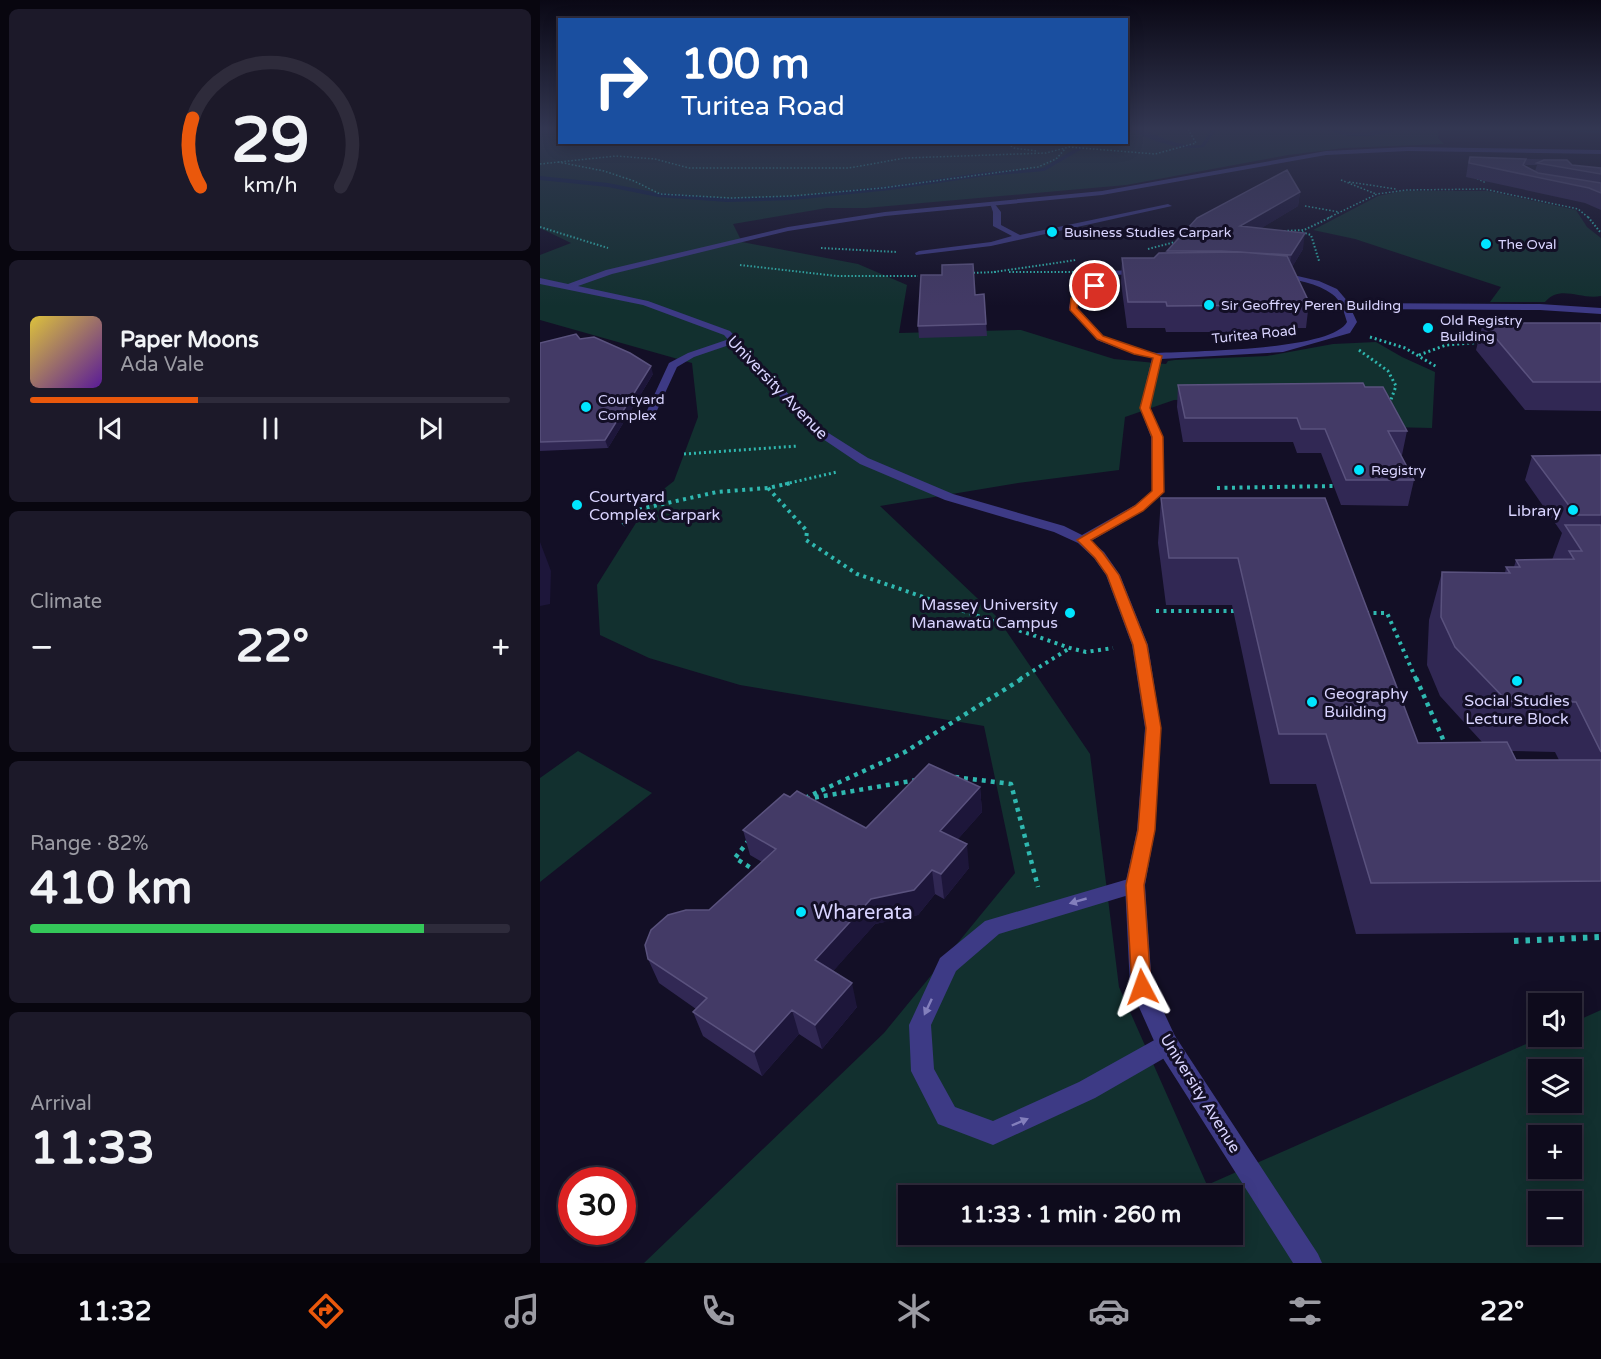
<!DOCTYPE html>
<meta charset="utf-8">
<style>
body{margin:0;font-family:"Varela Round",sans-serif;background:#1c1929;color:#f1f3f6;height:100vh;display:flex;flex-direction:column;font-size:22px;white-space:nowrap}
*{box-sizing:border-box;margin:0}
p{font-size:20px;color:#9b9ba3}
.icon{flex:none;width:33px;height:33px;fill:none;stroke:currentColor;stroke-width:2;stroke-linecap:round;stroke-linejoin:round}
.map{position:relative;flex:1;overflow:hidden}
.drawer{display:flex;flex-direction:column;gap:9px;padding:9px;background:#08060f;width:540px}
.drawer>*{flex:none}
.banner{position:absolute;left:18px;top:18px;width:570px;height:126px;border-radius:0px;box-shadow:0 3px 15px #0003,0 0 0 2px #2e2b3b;background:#1a4fa0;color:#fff;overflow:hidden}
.buttons{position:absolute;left:988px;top:993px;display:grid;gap:12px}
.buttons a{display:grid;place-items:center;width:54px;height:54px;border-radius:0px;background:#0e0b1c;box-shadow:0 3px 15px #0003,0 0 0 2px #2e2b3b;font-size:30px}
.speed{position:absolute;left:18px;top:1167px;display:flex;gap:12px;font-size:30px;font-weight:700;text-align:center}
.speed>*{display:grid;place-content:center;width:78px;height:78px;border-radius:50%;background:#0e0b1c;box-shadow:0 3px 15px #0003,0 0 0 2px #2e2b3b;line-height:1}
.speed .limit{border:9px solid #d22;background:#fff;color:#111}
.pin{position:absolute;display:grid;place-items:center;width:51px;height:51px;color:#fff;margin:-26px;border:3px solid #fff;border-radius:50%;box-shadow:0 2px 6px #0007}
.me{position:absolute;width:66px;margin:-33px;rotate:356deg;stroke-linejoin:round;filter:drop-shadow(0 0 4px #0008)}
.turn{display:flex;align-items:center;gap:21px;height:126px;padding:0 24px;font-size:27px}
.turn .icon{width:78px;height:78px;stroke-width:2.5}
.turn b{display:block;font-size:42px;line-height:51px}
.big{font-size:45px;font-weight:700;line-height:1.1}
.drawer .card{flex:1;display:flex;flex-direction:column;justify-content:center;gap:9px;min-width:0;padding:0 21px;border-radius:9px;background:#1c1929}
.drawer .dial{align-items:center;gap:0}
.dial svg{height:156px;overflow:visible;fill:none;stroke:#2e2b3b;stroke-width:7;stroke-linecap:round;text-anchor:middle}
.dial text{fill:#f1f3f6;stroke:none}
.song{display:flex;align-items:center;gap:18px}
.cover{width:72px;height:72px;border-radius:9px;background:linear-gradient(135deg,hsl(50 70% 55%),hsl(270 70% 35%))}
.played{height:6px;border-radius:3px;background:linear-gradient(90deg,#ea580c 35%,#2e2b3b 35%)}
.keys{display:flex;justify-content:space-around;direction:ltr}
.heat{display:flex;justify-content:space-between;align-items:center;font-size:33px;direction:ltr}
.charge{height:9px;border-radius:4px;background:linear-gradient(90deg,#34c759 82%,#2e2b3b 0)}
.trip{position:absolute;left:358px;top:1185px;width:345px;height:60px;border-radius:0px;background:#0e0b1c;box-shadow:0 3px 15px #0003,0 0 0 2px #2e2b3b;font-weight:700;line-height:60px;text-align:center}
.tab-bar{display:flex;height:96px;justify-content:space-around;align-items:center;background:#06040b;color:#9b9ba3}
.tab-bar .icon{width:42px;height:42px}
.tab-bar .on{color:#ea580c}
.tab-bar b{font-size:27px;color:#f1f3f6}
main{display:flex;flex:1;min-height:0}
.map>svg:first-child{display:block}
</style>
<main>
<section class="drawer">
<div class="card dial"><svg viewBox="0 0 100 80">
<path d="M14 69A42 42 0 1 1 86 69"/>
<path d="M14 69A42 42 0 0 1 10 34" stroke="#ea580c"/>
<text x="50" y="56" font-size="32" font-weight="700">29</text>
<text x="50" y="72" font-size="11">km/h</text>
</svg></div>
<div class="card">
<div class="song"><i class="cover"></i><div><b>Paper Moons</b><p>Ada Vale</p></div></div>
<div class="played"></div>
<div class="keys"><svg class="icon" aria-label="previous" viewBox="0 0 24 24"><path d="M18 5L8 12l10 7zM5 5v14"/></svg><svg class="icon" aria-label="pause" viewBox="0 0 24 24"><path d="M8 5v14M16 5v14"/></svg><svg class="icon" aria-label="next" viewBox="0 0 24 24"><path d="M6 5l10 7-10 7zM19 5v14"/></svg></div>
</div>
<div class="card"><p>Climate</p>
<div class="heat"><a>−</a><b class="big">22°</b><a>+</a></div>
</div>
<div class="card"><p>Range · 82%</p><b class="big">410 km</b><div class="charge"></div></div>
<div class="card"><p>Arrival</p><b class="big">11:33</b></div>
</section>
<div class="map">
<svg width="1061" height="1263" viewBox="0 0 1061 1263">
<rect width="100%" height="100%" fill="#130f26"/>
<path fill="#12302f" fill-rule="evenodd" d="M19,129l1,13h566l1,-13h312l-1,9 6,6 -100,4 -56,7 -162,30 -260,23h-39l-94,16 9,18 116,22 49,21 -8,48 122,-3 93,29 52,5 2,-3 7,-1 92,-4 66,-12 43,-2 26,15 33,15 -3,56 -44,-1 -168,-28 -46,1 -49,17 -6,53 -101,13 -138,23 116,110 94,138 29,233 88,198 335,-148 30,-1v-13l29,-13v253h-957l240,-230 131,-160 -31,-147 -244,-41 -91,-27 -49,-23 -3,-50 54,-86 23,-18 24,-64 -6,-54 -152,-43v-65l31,-12 -31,-15v-98zM999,1070h33v32h-33zM999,1136h33v32h-33zM369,1196h324v38h-324zM999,1202h33v32h-33z
M863,191h85l88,19 11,17 14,11v58c-21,4 -41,-12 -56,6h-55l11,-15 -146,-48 -42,-9 65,-34z
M38,751l74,42 -112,89v-104z"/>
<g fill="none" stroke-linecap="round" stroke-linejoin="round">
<path fill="#0a1f44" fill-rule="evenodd" d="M591,129c24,0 39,19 70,16l12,-16h4l-13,18c-25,4 -53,-6 -73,-18z
M788,129l27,4 43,-4c-20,8 -51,11 -70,0z
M1009,129l52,2v2l-50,-3z
M537,142h4l1,7 -38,22 -58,5 -96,14 -97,10 -66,2 -69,-5 -50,-10 -68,-7v-4l68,7 50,10 69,5 66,-2 97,-10 96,-14 57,-4 35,-21z"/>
<path stroke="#2fb8b0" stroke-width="1.5" stroke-dasharray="1.5 2" stroke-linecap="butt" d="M465,142l9,6 22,3
M18,162l46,9 30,10 26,13 71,4 61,-2 90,-8 156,-21 18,-8 9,-10
M0,164l76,-8 39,3 34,9h160l56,-10 141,-5 23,-6 86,7 41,-11 -8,-14
M934,177l12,6
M801,180l35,14
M809,182l47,7
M765,206l34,6
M788,218l49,-24 29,-4 78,-1 94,20 11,9"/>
<path stroke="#2fb8b0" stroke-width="2" stroke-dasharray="1.5 2" stroke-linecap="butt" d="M1048,217l13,16
M0,227l68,21
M744,231l20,-1 27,-13
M762,232l9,3 8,26
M281,248l76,4
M608,249l31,-8
M200,265l97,11h81
M454,272l82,-12
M469,272h65
M430,273l26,-1"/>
<path stroke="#2fb8b0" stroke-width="3" stroke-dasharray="2 3" stroke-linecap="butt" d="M830,337l35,11 32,19
M819,350l29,21 8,15 -7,19
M879,355l27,-10 37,-3
M144,454l114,-8
M245,484l52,-12"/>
<path stroke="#2fb8b0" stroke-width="4" stroke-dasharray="3 4.5" stroke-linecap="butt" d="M228,488l39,43 -1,9 51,34 213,74 16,4 27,-4
M677,488l117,-2
M83,525l15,-15 7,-2 72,-16 51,-4 23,-5
M616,611h82
M826,613h21l29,66
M480,679l50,-31"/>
<path stroke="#2fb8b0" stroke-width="4.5" stroke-dasharray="4 5" stroke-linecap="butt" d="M876,678l30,68
M415,777l56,7 27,103
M265,798l100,-46 118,-74
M266,799l111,-19
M209,840l-14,18 21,13"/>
<path stroke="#2fb8b0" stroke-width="6" stroke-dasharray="4.5 7" stroke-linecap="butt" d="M974,941l87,-4"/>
<path fill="#3d3a85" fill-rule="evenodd" d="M450,203h4l7,9v13l19,10 148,-31 4,2 -181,40 -75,9 -1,-2 4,-2 72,-9 21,-6 -19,-10v-14z
M195,337l5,3 -2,2 -44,15 -17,10 -23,50 -5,3 -4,-1 -1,-2 25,-54 19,-10z
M595,877l7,2 3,6 -3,6 -143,43 -43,37 -25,54 3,44 21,38 38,14 86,-39 88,-49 8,3 3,8 -3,8 -80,46 -102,47 -55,-21 -27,-53 -2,-46 31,-67 45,-37z"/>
<path fill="#3d3a85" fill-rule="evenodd" d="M868,147l193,3v4l-193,-3 -82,4 -224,40 -217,21 -97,15 -176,43 -34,12 70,15 82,30 89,96 49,31 85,36 111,32 18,9 53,-30 17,-14 -1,-54 -11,-29 12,-50 -18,-4 -37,-14 -28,-32 2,-10 18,-9 3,-18 128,-2 69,5 30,7 18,8 12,14 191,1 61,4v6l-61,-4 -189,-1 6,13 -7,11 -67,19 -122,7 -11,49 13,29 1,55 -21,19 -52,30 13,11 16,23 28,70 13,83 -6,102 -10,55 7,102 23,49 143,218 4,9h-29l-134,-211 -29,-65 -5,-102 12,-55 8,-102 -13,-83 -26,-70 -12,-17 -16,-15 -24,-11 -109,-32 -85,-36 -49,-33 -87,-96 -81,-30 -103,-21v-6l28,6 38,-14 182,-43 97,-15 217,-21 224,-40zM643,274c38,0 119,-3 149,20 9,6 12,18 15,28 -16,29 -155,29 -190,31l-18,-3 -36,-14 -25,-28v-7l19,-11 2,-15z"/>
</g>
<path fill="#312854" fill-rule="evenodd" d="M929,157l98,3 5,5 29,3v42l-16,-7 -119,-26zM984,165h13l-2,6z
M760,192l-2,14 -37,22 42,21 -11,18 17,35 -3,26h-38l-1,4h-101l-1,-4h-38l-6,-45 1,-25h32l13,-5v-2z
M444,294l3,42 -68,2 -1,-12 57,-31z
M943,323h118v88l-76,-1 -49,-60z
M40,339l73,35 -45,74 -68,3v-108z
M638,385l187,2 42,44 -5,24h-2l14,25 -6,26 -67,-1 -20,-52h-24l-4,-11h-110l-6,-35z
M1061,455v477l-245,2 -40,-150h-46l-38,-179h-66l-8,-62 3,-45h164l93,245 64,-1 -42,-46 -13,-31 2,-45 13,-48 63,1 1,-6h8l2,-7h36l10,-27 -37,-53 7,-24zM972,751l43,1 4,8h-43z
M440,787l2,25 -25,28 12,28 -25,31 -9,-5 -17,21 -43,9 -42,47 24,36 -35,42 -23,-15 -37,42 -59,-40 -10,-24 3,-3 -37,-26 -11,-24 61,-49 53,-48 -12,-7 -7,-25 47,-33 76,31z"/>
<path fill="#1d163a" d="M760,192l-2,14 -59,36 1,-16z
M765,233l-2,16 -14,23 2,-17z
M111,366l2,8 -45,74 -3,-8z
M0,542l11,29 -1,33 -10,2z
M440,787l2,25 -39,44 -3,-25z
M427,844l2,24 -25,31 -3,-25z
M392,870l3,24 -17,21 -43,9 -54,61 -6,-25 56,-61z
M312,983l5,24 -35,42 -7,-24z
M252,1010l7,24 -37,42 -8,-24z"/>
<path fill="#433a66" stroke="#5a527e" stroke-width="1.5" d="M930,157l56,2 -3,6 15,8 63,10v10l-12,-5 -120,-25z
M1004,160h23l5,5 29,3v6l-64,-11z
M747,170l13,22 -60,34 65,7 -14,22 -70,-4h-54l30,-33z
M701,252l46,4 22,46h-40l2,3 -104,1 -1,-4h-38l-6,-44h32l5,-5z
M433,264l2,31 9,-1 2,30 -68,2 3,-51h21v-10z
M943,323h118v59h-68z
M36,334l4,5 14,-2 36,16 21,13 -46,74 -65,2v-99z
M823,383l2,4h18l24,44h-19l26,49h-68l-21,-51h-24l-4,-11h-112l-7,-33z
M1061,455v60h-25l-44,-59z
M621,498h164l93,245 89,-1 9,18h85v121l-230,2 -45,-149h-47l-41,-176h-69z
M1025,525h36v227l-25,-50 -69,-1 -52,-54 -14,-30 1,-45 68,1 -4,-6h14l-4,-7 58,-1 -5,-8h13z
M389,764l51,23 -40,44 27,13 -26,30 -9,-4 -18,20 -43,9 -56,61 37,23 -37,42 -23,-15 -38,42 -61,-40 14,-14 -59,-39 -3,-14 6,-15 17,-15 18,-5h23l67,-61 -33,-19 41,-36 6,3 7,-6 69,37z"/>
<defs><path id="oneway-solid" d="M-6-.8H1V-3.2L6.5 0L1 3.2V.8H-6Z" transform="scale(1.5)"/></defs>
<g fill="#837fbc">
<use href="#oneway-solid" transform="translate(538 901) rotate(164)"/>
<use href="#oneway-solid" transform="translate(388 1007) rotate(115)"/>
<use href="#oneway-solid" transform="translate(480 1122) rotate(-23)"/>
</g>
<linearGradient id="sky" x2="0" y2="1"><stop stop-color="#0a0815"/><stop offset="0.42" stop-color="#333752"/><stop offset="1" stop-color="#333752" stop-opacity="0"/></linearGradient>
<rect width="1061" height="306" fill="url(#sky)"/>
<path fill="#ea580c" stroke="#983908" stroke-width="1.5" d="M552,285h5v5l-19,11 -1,7 26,28 59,20 -12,52 13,29 1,55 -21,19 -52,29 12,13 16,22 28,70 14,83 -6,102 -11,55 7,102 -3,6 -6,3 -7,-3 -3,-6 -6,-102 12,-55 8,-102 -13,-83 -26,-70 -12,-17 -18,-18 58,-34 17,-15v-54l-12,-29 13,-50 -19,-4 -37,-15 -27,-29 1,-12 19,-9z"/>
<g fill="#00e5ff" stroke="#130f26" stroke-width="2">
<circle cx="512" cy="232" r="6"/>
<circle cx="946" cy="244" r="6"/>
<circle cx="669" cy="305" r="6"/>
<circle cx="888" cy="328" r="6"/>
<circle cx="46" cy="407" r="6"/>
<circle cx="819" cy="470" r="6"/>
<circle cx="37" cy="505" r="6"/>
<circle cx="1033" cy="510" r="6"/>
<circle cx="530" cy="613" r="6"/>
<circle cx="977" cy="681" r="6"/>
<circle cx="772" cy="702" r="6"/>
<circle cx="261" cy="912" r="6"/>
</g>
<g text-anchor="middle" stroke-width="6" stroke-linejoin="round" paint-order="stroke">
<g font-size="14" fill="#d9d4ff" stroke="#130f26" text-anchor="start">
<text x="524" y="237">Business Studies Carpark</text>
<text x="958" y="249">The Oval</text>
<text x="681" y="310">Sir Geoffrey Peren Building</text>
<text x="900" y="325">Old Registry<tspan x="900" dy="16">Building</tspan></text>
<text x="58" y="404">Courtyard<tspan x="58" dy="16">Complex</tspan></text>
<text x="831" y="475">Registry</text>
</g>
<g font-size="14" fill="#d9d4ff" stroke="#130f26">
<text transform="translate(714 334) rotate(-6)" y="5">Turitea Road</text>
</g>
<g font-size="16" fill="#d9d4ff" stroke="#130f26">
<text transform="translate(238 387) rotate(46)" y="6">University Avenue</text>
<text transform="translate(661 1093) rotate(58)" y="6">University Avenue</text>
</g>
<g font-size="16" fill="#d9d4ff" stroke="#130f26" text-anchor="start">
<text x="49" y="502">Courtyard<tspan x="49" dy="18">Complex Carpark</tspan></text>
<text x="1021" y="516" text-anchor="end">Library</text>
<text x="518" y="610" text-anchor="end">Massey University<tspan x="518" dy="18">Manawatū Campus</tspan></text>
<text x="784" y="699">Geography<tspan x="784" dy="18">Building</tspan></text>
<text x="977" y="706" text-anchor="middle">Social Studies<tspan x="977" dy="18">Lecture Block</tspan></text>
</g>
<g font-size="20" fill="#d9d4ff" stroke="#130f26" text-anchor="start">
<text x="273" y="919">Wharerata</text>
</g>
</g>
</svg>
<div class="buttons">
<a><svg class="icon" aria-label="sound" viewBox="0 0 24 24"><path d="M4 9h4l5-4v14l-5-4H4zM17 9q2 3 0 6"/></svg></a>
<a><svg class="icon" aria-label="layers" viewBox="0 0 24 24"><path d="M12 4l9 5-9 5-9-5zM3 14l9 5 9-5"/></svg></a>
<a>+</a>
<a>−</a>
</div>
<div class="speed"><div class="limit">30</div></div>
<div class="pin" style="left:555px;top:286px;background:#d93025"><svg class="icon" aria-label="arrive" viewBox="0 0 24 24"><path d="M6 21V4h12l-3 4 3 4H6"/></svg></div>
<svg class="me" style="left:602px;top:987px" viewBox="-20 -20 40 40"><path d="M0-17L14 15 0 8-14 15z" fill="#ea580c" stroke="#fff" stroke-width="4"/></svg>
<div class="trip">11:33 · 1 min · 260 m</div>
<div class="banner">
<div class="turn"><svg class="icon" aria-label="right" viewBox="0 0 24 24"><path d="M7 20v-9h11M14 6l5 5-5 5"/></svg><div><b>100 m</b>Turitea Road</div></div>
</div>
</div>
</main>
<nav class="tab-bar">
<b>11:32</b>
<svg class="icon on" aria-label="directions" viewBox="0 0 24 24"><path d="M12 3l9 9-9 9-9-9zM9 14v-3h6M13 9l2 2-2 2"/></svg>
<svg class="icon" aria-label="music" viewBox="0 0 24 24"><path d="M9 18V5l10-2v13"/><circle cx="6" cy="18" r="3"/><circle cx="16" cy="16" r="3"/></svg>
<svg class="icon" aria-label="phone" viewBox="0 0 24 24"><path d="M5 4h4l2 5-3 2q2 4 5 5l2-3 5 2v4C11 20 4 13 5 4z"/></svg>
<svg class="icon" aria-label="climate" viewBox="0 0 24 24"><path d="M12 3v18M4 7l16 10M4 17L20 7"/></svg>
<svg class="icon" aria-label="car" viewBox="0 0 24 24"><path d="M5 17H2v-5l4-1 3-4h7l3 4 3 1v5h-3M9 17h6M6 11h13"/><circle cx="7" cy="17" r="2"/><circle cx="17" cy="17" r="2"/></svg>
<svg class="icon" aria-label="filters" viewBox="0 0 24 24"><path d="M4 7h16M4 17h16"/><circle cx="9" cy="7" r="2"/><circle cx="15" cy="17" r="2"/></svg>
<b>22°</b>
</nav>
